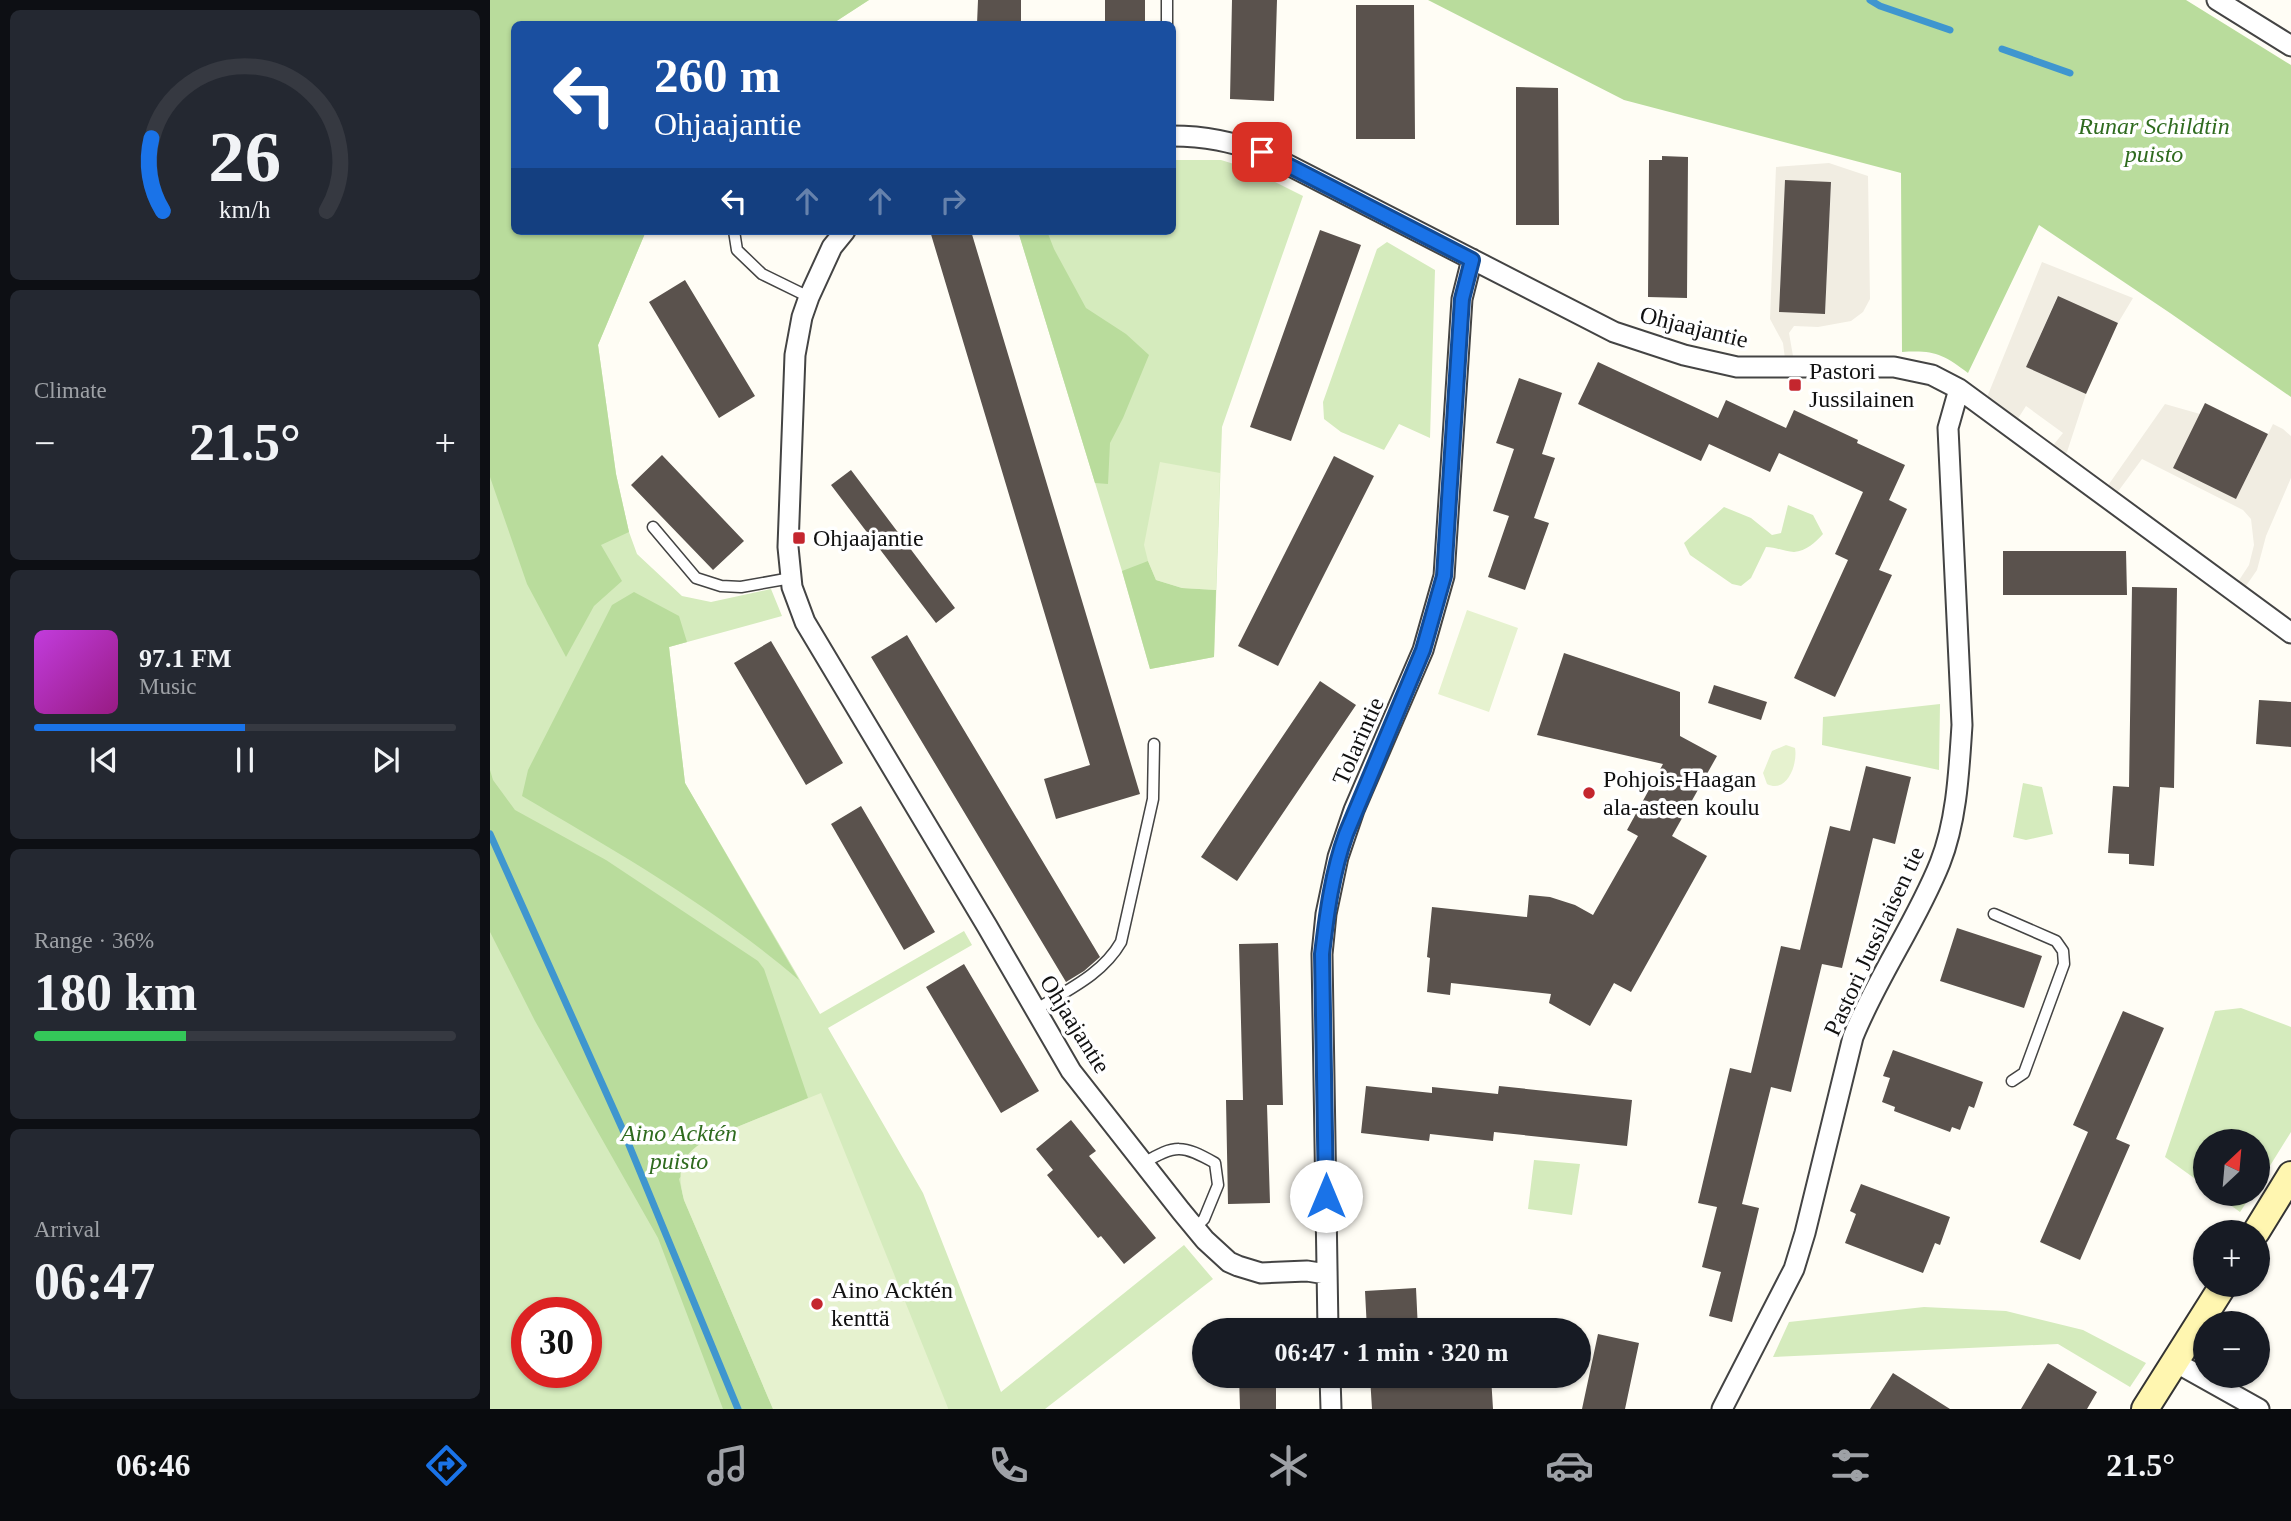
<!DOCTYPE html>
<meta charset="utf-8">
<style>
body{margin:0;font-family:Georgia,serif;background:#242831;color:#f1f3f6;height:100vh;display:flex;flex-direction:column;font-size:26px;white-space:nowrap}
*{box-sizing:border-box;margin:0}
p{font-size:23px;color:#9ea1a6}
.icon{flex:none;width:38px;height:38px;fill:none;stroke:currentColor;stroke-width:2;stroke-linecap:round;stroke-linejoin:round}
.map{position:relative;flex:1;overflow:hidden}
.drawer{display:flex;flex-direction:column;gap:10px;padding:10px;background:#0d0f14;width:490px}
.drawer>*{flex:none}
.hud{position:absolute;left:21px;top:21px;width:665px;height:214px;border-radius:10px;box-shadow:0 2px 5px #0004;background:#1a4fa0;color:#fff;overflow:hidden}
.needle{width:46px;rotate:26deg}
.controls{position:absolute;left:1703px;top:1129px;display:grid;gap:14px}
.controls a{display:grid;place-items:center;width:77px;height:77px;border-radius:50%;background:#171b24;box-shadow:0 2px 5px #0004;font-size:35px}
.speed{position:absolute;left:21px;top:1297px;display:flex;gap:14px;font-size:35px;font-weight:700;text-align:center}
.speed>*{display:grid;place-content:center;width:91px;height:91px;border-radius:50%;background:#171b24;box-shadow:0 2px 5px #0004;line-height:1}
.speed .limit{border:10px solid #d22;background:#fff;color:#111}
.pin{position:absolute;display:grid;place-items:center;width:60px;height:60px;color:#fff;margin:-30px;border-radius:14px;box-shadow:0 4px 10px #0006}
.me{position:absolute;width:77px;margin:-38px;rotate:0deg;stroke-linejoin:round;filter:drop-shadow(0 0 5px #0008)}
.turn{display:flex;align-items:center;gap:24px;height:147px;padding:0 28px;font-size:32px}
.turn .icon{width:91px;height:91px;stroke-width:2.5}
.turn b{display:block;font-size:49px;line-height:60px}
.lanes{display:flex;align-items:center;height:66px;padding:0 28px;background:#0003;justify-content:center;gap:35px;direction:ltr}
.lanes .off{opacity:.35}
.big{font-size:52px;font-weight:600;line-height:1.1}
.drawer .tile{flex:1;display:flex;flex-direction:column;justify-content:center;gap:10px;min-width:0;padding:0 24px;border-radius:10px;background:#242831}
.drawer .dial{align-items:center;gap:0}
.dial svg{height:182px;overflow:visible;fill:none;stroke:#363941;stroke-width:7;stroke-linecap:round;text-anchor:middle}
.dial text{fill:#f1f3f6;stroke:none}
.song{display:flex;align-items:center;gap:21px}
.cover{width:84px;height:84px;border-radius:10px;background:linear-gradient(135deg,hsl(290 70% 55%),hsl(310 70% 35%))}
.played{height:7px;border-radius:4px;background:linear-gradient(90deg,#1a73e8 50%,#363941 50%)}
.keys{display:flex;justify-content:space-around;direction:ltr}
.heat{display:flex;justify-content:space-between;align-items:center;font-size:38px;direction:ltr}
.charge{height:10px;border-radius:5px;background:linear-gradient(90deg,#34c759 36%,#363941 0)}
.trip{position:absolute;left:702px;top:1318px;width:399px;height:70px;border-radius:35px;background:#171b24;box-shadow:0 2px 5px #0004;font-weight:600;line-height:70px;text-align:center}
.menu{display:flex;height:112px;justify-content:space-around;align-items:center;background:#090b0e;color:#9ea1a6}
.menu .icon{width:49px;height:49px}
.menu .current{color:#1a73e8}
.menu b{font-size:32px;color:#f1f3f6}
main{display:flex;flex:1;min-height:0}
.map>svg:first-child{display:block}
</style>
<main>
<section class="drawer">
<div class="tile dial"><svg viewBox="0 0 100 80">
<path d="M14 69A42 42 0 1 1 86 69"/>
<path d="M14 69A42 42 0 0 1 9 37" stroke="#1a73e8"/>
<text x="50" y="56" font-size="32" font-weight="700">26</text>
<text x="50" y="72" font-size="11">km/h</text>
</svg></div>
<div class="tile"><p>Climate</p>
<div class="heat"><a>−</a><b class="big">21.5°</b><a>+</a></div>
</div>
<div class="tile">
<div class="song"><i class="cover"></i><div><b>97.1 FM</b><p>Music</p></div></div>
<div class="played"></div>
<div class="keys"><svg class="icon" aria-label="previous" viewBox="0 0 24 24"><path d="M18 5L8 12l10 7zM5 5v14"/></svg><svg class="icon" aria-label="pause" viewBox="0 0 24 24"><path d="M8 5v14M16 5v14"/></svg><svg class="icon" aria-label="next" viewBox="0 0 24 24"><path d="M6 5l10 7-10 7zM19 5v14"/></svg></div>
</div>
<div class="tile"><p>Range · 36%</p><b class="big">180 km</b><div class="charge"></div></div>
<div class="tile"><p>Arrival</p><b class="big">06:47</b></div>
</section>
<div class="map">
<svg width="1801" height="1409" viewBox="0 0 1801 1409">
<rect width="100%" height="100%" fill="#fffdf5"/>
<path fill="#d5ebbd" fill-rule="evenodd" d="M0,0h379l-37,24h-318v207h132l-48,114 18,129 13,58 8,22 45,42 29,6 60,-13 11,27 -113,31 16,136 135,231 144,-83 8,14 -144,83 95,165 78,199 183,-147 29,34 -168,130h-555zM37,1312h59v60h-59z
M683,160h48l26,8 56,28 -81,231 -8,230 -64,12 -28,-98 -104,-340h154z
M897,242l48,28 -5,168 -31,-14 -15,26 -43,-18 -17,-13 -1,-17 54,-153z
M1298,505l25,10 10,19c-7,8 -17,17 -29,18 -9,0 -18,-5 -28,-5l-15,31 -10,8 -9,-2 -42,-29 -6,-12 40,-36 27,11 21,17 9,-2z
M1450,704l-1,66 -117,-25 1,-28z
M1533,783l19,4 11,47 -27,6 -13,-3z
M1751,1008l50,19v105l-33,53v-44h-53v45l-40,-29 50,-146z
M1044,1160l46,4 -8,51 -44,-6z
M1725,1194h37l-12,18z
M1434,1307l82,4 77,19 63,33 -16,24 -72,-43 -285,13 16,-35z"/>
<path fill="#b9dc9c" d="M0,0h379l-37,24h-318v207h132l-48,114 18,129 13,58 -28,13 21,36 -28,25 -28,51 -39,-73 -37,-107z
M938,0h758l105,65v332l-121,-84 -131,-88 -71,148c-25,-19 -34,-23 -66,-21l-1,-179 -277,-73z
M528,231h29l7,18 32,59 40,26 23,21 -26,63 -13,25 -2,41 -13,-1z
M658,561l8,19 26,8 34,2 -2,67 -64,12 -28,-98z
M144,592l45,24 8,26 -18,5 16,136 114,197c-84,-72 -182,-128 -277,-184l6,-26 84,-165z
M0,770l3,10 22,30 91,50 152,101 6,8 44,129 -98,40 -31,41 5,21 89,209h-50l-65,-171 -123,-217 -45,-89z"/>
<path fill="#e6f2cf" d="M670,462l60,11 -4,117 -34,-2 -26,-8 -8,-19 -4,-16z
M977,610l51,18 -29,84 -51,-18z
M1296,745l9,3c3,16 -8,46 -28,36l-4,-11 9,-22z
M331,1093l127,315v1h-175l-89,-209c-8,-32 -3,-46 26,-62z"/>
<path fill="#f1ede2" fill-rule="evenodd" d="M1339,163l39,13 2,123 -7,13 -12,9 -33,6 -24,-1 -5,7 4,23 11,11h-18l-3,-24 -13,-24 6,-152zM1295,181l46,2 -6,131 -46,-2z
M1552,262l91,36 -15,25 -61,-26 -31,70 60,27 -19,58 -8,10 -12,-9 16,-20 -37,-27 -14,22 -29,-21z
M1675,404l35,10 36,85 37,-75 10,5 8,7v42l-25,58 -9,34 -18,26 -7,-5 17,-26 5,-20 -3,-26 -8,-9 -101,-51 -31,42 -9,-7z"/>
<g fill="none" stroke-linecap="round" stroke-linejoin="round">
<path stroke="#3f96cf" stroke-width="7" d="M1380,0l10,6 70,24
M1512,49l68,24
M0,834l132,294 116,281"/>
</g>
<path fill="#5a524d" d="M488,0h43v24h-44z
M615,0h40v24h-40z
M742,0h45l-3,101 -44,-2z
M866,5h58l1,134h-59z
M1026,87l42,1 1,137h-43z
M1172,156l26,1 -1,141 -39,-1 1,-137h13z
M1295,180l46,2 -6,132 -46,-2z
M830,230l41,15 -70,196 -41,-14z
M440,231h41l169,563 -84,25 -12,-40 46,-14z
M195,280l70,116 -36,22 -70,-116z
M1568,296l60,27 -32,71 -60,-27z
M1108,362l120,56 8,-18 60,28 8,-18 64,30 -1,3 48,22 -16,35 18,9 -28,61 13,5 -57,122 -41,-19 54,-118 -13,-6 28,-62 -84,-39 -9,19 -61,-28 -8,17 -123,-57z
M1029,378l43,15 -20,61 13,4 -21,60 15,5 -24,67 -37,-13 21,-61 -16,-5 21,-62 -18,-6z
M1715,403l63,31 -32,65 -63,-31z
M172,455l82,86 -31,29 -82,-85z
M844,456l40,20 -96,190 -40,-20z
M361,470l104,138 -19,15 -105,-138z
M1513,551h123l1,44h-124z
M1642,587l45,1 -3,200 -14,-1 -6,79 -25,-2v-10l-21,-1 5,-67 16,1z
M417,635l193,322 -16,14 -18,11 -195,-325z
M281,641l72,122 -37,22 -72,-122z
M1074,653l116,39v44l37,20 -45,80 35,20 -76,136 -17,-9 -24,43 -41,-23 2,-9 -100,-11 -1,12 -23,-3 3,-34 -3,-1 5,-50 95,10 2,-22 21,2 25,8 18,10 45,-79 -11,-6 36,-66 -126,-29z
M830,681l36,24 -119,176 -36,-24z
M1224,685l53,17 -6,18 -53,-17z
M1769,700l32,2v45l-35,-3z
M1376,766l45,11 -16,67 -22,-6 -31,130 -20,-4 -31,128 -20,-5 -29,117 17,4 -27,114 -23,-6 12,-44 -19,-5 15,-60 -19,-4 32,-135 21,5 30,-127 19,4 30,-124 20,5z
M371,806l74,126 -31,18 -73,-126z
M1467,928l85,28 -18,52 -84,-27z
M788,943l5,162h-16l3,98 -42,1 -2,-104h17l-4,-156z
M474,964l75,127 -38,22 -75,-126z
M1633,1011l41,17 -48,111 14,6 -50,115 -40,-18 48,-110 -15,-7z
M1403,1050l90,32 -9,26 -5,-2 -9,24 -8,-3 -2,5 -56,-21 1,-4 -13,-5 8,-24 -7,-2z
M876,1086l66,7v-6l66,7 1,-8 133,14 -5,46 -133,-14 -1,9 -63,-7 -1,7 -68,-8z
M581,1120l25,31 -7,5 67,82 -32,26 -23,-28 -3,2 -51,-63 6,-5 -17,-21z
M1371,1184l89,33 -10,28 -5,-2 -12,30 -78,-30 11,-29 -6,-3z
M926,1288l2,42h-51l-2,-39z
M1108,1334l41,9 -14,66h-43z
M1558,1363l49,29 -10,17h-66z
M1403,1373l57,36h-80z
M749,1376h37v33h-36z
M880,1376h121l2,33h-121z"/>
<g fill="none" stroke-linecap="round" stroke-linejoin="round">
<defs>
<path id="lane" d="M677,0v24
M244,231l3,19 25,24 47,23
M163,527l43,51 25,8 20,1 50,-9
M1504,914l62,27 7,10 1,13 -40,109 -12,8
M545,1010c32,-20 67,-35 86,-68l32,-143 1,-55
M654,1163c31,-19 39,-18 71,0l3,22 -14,34 -9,9"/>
<path id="street" d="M1727,0l74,46
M682,136c35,0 58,6 91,16l351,180 70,23 53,12h157l38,8 27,14 332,244
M355,231l-13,16 -23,50 -7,20 -7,38 -7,192 4,40 13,35 182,304 84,145 110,140 24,29 24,22 9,4 23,7 46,-2 19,3
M838,1330l-6,-376 4,-40 12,-57 16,-47 69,-160 21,-74 18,-277 10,-40
M1685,1362l84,47
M840,1376l1,33
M1232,1409l72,-140 11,-36 48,-196c24,-60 63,-114 87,-174 17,-43 19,-93 22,-138l-14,-297 11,-39"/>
<path id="secondary" d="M1766,1232l35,-57
M1655,1409l79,-125"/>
</defs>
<use href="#lane" stroke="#444" stroke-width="13"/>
<use href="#street" stroke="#444" stroke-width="23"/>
<use href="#secondary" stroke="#333" stroke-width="30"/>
<use href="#lane" stroke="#fff" stroke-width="10"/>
<use href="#street" stroke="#fff" stroke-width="19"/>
<use href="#secondary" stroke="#fff6b0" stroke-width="26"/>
</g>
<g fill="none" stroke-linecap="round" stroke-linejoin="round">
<defs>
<path id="route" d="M772,152l210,108 -10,39 -18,277 -21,74 -77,184c-14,39 -19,79 -24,120l4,242"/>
</defs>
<use href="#route" stroke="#114b97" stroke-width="18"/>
<use href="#route" stroke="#1a73e8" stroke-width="12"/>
</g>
<g fill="#c4262e" stroke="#fff" stroke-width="2.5">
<rect x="1298" y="378" width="14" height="14" rx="3.5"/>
<rect x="302" y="531" width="14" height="14" rx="3.5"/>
<circle cx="1099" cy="793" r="7"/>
<circle cx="327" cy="1304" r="7"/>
</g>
<g text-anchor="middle" stroke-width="7" stroke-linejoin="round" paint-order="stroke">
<g font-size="24" font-style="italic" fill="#2f6b1f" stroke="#fff">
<text x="1664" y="134">Runar Schildtin<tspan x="1664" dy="28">puisto</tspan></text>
<text x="189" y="1141">Aino Acktén<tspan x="189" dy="28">puisto</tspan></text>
</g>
<g font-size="24" fill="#111" stroke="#fff">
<text transform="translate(1204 327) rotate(14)" y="8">Ohjaajantie</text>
<text transform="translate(868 741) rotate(-66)" y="8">Tolarintie</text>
<text transform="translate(1384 941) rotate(-65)" y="8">Pastori Jussilaisen tie</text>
<text transform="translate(585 1024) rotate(58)" y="8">Ohjaajantie</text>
</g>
<g font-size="24" fill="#111" stroke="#fff" text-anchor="start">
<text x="1319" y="379">Pastori<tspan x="1319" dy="28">Jussilainen</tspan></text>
<text x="323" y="546">Ohjaajantie</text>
<text x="1113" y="787">Pohjois-Haagan<tspan x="1113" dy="28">ala-asteen koulu</tspan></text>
<text x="341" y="1298">Aino Acktén<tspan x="341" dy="28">kenttä</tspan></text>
</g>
</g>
</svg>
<div class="controls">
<a><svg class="needle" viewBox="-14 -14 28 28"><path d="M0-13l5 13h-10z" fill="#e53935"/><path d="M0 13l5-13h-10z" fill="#9ea1a6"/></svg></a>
<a>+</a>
<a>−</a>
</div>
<div class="speed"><div class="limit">30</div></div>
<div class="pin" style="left:772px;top:152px;background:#d93025"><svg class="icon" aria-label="arrive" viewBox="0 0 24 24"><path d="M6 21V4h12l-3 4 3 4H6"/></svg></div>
<svg class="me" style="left:836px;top:1196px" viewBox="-20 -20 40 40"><circle r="19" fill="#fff"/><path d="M0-13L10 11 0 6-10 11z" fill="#1a73e8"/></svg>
<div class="trip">06:47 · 1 min · 320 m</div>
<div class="hud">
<div class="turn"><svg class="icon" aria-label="left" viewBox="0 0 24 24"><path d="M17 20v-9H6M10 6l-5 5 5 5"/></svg><div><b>260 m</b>Ohjaajantie</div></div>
<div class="lanes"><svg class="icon" aria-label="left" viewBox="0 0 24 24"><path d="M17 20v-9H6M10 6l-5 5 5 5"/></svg><svg class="icon off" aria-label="ahead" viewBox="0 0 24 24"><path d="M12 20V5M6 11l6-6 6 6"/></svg><svg class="icon off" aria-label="ahead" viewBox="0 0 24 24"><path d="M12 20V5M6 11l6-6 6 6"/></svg><svg class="icon off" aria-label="right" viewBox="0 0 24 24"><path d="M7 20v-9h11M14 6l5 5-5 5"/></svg></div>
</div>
</div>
</main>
<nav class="menu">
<b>06:46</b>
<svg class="icon current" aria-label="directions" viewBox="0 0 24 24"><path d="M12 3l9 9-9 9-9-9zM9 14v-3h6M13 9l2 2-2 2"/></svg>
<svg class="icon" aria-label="music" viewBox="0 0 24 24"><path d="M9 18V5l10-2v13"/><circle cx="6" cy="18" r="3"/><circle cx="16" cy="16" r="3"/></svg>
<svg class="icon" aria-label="phone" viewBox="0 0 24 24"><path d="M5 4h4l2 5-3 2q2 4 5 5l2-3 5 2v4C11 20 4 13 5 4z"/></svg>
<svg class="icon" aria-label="climate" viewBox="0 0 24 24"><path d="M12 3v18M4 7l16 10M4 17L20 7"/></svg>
<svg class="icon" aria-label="car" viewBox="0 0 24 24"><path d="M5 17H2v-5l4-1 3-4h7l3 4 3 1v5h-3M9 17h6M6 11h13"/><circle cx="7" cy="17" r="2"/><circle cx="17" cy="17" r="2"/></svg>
<svg class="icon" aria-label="filters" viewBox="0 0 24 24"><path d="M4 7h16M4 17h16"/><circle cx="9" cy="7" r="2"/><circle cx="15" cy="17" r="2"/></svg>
<b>21.5°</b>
</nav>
